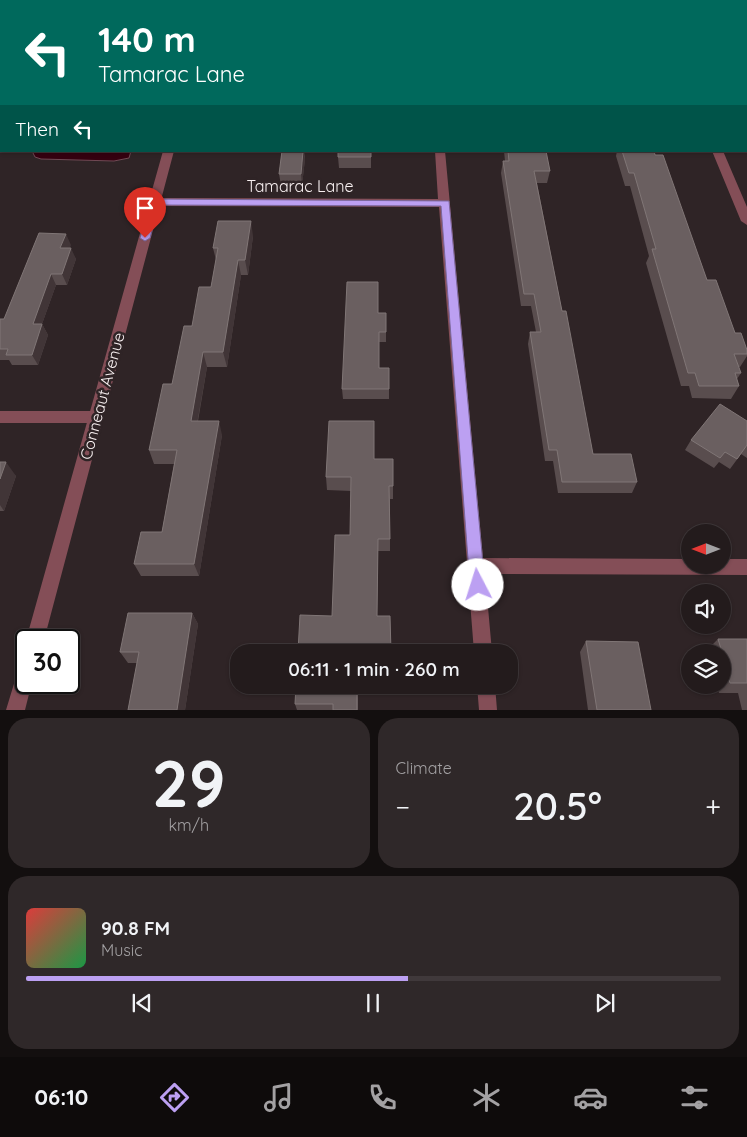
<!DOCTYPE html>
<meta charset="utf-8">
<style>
body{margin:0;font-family:Quicksand,sans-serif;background:#2f2829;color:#f1f3f6;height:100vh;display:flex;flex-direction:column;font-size:19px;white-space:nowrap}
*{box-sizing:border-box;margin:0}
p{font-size:16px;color:#a3a1a3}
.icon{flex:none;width:28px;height:28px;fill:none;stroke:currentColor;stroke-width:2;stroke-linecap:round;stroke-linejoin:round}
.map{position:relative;height:710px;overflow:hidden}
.panel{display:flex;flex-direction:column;gap:8px;padding:8px;background:#130f0f;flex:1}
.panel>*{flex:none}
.banner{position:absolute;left:0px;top:0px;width:748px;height:152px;box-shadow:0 1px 4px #0004,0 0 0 1px #40393b;background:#00695c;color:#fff;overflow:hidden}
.needle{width:32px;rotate:270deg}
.controls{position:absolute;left:681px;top:524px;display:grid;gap:10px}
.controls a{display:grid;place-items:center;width:50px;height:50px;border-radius:50%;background:#231b1c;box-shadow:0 1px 4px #0004,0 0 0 1px #40393b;font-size:25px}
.speed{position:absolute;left:15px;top:629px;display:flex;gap:10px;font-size:25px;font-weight:700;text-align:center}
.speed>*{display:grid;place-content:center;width:65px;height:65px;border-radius:50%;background:#231b1c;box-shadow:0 1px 4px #0004,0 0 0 1px #40393b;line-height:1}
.speed .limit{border:2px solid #111;border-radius:8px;background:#fff;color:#111}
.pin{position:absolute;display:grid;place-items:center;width:42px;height:42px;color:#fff;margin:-51px -21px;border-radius:50% 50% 50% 0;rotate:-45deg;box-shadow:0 0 5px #0007}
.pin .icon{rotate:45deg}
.me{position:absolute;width:55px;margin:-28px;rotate:355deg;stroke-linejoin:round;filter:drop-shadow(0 0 4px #0008)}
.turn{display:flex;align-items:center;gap:18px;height:105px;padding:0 15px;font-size:22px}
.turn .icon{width:65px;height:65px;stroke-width:2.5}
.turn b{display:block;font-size:35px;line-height:42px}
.then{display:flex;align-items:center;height:48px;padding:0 15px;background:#0003;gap:10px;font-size:19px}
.big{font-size:38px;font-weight:600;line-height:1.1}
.panel .card{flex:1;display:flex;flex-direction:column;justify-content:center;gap:8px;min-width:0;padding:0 18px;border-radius:20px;background:#2f2829}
.panel .dial{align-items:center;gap:0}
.dial b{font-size:65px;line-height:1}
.song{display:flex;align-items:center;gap:15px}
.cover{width:60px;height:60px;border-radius:8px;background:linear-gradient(135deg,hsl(0 70% 55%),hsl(140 70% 35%))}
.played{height:5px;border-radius:2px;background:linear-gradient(90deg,#bca0f2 55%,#40393b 55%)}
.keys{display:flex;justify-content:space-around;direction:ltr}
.heat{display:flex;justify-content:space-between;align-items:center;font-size:28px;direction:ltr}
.panel .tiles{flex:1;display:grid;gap:8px;grid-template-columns:1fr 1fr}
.card:last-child{grid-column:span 2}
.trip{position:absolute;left:230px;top:644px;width:288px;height:50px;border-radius:20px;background:#231b1c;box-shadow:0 1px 4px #0004,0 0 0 1px #40393b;font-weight:600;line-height:50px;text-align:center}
.dock{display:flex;height:80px;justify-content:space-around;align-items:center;background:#0e0b0b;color:#a3a1a3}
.dock .icon{width:35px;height:35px}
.dock .active{color:#bca0f2}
.dock b{font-size:22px;color:#f1f3f6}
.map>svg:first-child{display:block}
</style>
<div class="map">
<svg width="747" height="710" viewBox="0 0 747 710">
<rect width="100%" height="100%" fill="#2f2426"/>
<path fill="#350110" stroke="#704954" d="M32,151h99l-2,7 -15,3 -73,-2 -6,-2z"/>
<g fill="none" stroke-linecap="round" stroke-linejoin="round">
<path fill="#704954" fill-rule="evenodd" d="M445,0h4l1,1h-4z"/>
<path fill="#844e57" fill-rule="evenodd" d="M619,0h10v1h-10z
M435,151h10l38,407 207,1v6h32v-6h25v16l-262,-1 7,78h-18l-35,-445 -284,-1 -6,-4 6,-4 283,1z
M712,151h11l24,56v18l-6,-4z
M0,411h96l5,2 2,4 -2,4 -5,2h-96z
M477,685h18l2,25h-18z"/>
<path fill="#844e57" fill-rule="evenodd" d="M206,0h8v1h-8z
M163,151h11l-130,489h-18z
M26,661v21h6l-7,28h-19l14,-46z"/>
</g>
<path fill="#594d4e" d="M11,0h46v1h-46z
M272,0h25v1h-25z
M521,0h43l2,1h-44z
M680,0h51l1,1h-51z
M746,14h1v88l-1,-2z
M282,151h22l1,8 -3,26h-21l-2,-11z
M371,151v17h-32l-1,-11z
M504,151h42l4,20 -3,12h-10l25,128 31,143 44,28 -5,11h-74l-5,-32h-8l-17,-117 2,-12h6l-5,-26h-10l-20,-133 2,-12h2z
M617,151h37l53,129 28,53 12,17v6l-7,11h-2l3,6 -4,6 2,7 -8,13 -39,-1 -3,-12h-8l-35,-123 3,-7 -19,-70h-5l-9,-30z
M253,236l-5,39h-7l-14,92h-20l-9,54 24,14 -23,141h-58l-7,-12 28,-32 12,-68h-20l-5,-14 43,-124 19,-39 5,-27 -3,-12z
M71,245l-2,3 7,11 -9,26h-11l-14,39 6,11 -10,30h-26l-3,-5h-9v-41h4z
M378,313h8v29h-7v26l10,21v10h-46l-1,-10z
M747,421v37l-6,-4 -11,15 -11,-7 -5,6 -29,-18 6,-10z
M374,459l19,27v13h-3v52h-12l-1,65h13l1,36h-93l34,-36 18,-81 1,-44 -24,-1 -1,-13z
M0,462l16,14 -12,35h-4z
M192,613l6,11 -13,86h-57l9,-47h-9l-8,-11z
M718,639h29v71h-5l-4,-17h-19l-2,-8h5v-33h-14l-1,-2z
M586,641l65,69h-63l-8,-58z
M358,685v25h-61l-2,-6z"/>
<path fill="#413537" d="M50,0h7v1h-6z
M1,73v29l-1,2v-28z
M303,151l2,8 -3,26 -1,-11z
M251,221l2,15 -5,39 -3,-15z
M66,234l5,11 -6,14 -5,-11z
M71,248l5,11 -9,26 -5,-11z
M238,260l3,15 -14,92 -4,-15z
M51,274l5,11 -18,50 -5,-11z
M42,324l6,11 -10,30 -6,-10z
M203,352l4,15 -12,68 -4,-14z
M219,421l3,14 -23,141 -5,-12z
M6,462l10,14 -12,35 -4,-6v-26z
M192,613l6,11 -13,86h-8z"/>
<path fill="#6a5f60" stroke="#807676" d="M11,0h23v1h-23z
M129,0h24v1h-25z
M535,0h29l2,1h-30z
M688,0h43l1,1h-43z
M746,14h1v68l-1,-1z
M1,19v54l-1,3v-54z
M282,151h21l-2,23h-22z
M338,151h33v6h-33z
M508,151h38l4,20h-16l28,140h4l27,143h38l6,28h-75l-5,-32h-8l-19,-118h11l-7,-38h-10l-21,-133h6z
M622,151h32l1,4h8l44,125h9l19,53h6l6,17v4h-13l7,19h-6l4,13h-40l-4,-13h-7l-36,-124h4l-22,-76h-5z
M218,221h33l-6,39h-7l-15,92h-20l-12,69h28l-25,143h-60l7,-32h21l15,-82h-28l14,-66h9l12,-58h8l7,-39h12l7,-39h-5z
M39,233l27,1 -6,14h11l-9,26h-11l-18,50h9l-10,31h-26l2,-6h-8v-30h4z
M347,282h31v31h8v19h-7v36h10v21h-47z
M720,404l27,17v24l-10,14 -12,-7 -5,6 -29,-18z
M329,421h45v38h19v27h-4l1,53h-12l-1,77h13l1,36h-93l2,-37 32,1 3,-81h15l1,-58h-25z
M0,462h6l-6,17z
M128,613h64l-15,97h-49l11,-58h-19z
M718,639h29v44h-17l-8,-28v-3z
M586,641l52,1 13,68h-54z
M296,685h61v25h-24v-6h-38z"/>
<path fill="#bca0f2" stroke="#7a689d" d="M155,199l294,2 36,384 -3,4 -4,2 -5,-2 -3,-4 -29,-379 -282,-1 -9,33 -5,3 -5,-3 10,-36z"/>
<g text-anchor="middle" stroke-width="5" stroke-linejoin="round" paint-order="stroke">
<g font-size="16" fill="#f8f0f1" stroke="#2f2426">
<text x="300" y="192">Tamarac Lane</text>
<text transform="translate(102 396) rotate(-75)" y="6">Conneaut Avenue</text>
</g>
</g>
</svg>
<div class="controls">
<a><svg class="needle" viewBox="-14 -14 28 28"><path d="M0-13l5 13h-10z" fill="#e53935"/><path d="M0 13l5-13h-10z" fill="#a3a1a3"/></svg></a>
<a><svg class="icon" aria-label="sound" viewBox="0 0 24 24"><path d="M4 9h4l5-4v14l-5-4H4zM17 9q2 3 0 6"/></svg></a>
<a><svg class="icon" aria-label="layers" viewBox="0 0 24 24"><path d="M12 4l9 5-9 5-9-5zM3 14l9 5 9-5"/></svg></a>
</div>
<div class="speed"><div class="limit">30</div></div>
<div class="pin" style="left:145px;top:238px;background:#d93025"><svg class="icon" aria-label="arrive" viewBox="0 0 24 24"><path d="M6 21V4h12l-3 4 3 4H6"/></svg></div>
<svg class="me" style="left:478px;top:585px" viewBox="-20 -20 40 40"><circle r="19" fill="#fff"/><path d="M0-13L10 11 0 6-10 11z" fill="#bca0f2"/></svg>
<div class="trip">06:11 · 1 min · 260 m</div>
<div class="banner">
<div class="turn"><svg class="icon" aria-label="left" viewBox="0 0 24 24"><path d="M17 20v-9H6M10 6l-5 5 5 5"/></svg><div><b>140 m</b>Tamarac Lane</div></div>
<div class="then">Then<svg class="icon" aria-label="left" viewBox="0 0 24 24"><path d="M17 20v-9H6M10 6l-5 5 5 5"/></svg></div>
</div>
</div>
<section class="panel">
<div class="tiles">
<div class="card dial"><b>29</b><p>km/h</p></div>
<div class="card"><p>Climate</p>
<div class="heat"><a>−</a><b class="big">20.5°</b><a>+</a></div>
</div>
<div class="card">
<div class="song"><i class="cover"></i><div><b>90.8 FM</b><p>Music</p></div></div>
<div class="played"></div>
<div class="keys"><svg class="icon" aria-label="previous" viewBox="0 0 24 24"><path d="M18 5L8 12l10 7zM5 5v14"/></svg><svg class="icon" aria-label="pause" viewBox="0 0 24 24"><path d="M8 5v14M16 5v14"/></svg><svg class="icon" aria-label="next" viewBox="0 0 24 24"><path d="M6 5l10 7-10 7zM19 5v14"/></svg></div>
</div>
</div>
</section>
<nav class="dock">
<b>06:10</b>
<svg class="icon active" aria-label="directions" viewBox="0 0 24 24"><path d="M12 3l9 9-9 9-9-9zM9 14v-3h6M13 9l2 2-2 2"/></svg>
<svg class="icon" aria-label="music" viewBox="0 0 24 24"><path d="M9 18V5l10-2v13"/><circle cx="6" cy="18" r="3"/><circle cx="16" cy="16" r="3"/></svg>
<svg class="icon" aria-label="phone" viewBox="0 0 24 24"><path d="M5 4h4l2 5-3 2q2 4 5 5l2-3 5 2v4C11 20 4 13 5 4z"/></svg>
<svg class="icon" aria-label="climate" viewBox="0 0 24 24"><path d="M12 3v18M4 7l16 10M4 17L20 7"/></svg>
<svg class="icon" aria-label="car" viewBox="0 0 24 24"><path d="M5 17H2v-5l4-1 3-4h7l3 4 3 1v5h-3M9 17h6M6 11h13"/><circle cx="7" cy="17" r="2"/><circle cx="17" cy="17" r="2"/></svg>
<svg class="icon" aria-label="filters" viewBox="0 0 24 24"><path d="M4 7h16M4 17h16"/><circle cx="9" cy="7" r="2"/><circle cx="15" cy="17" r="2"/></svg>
</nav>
